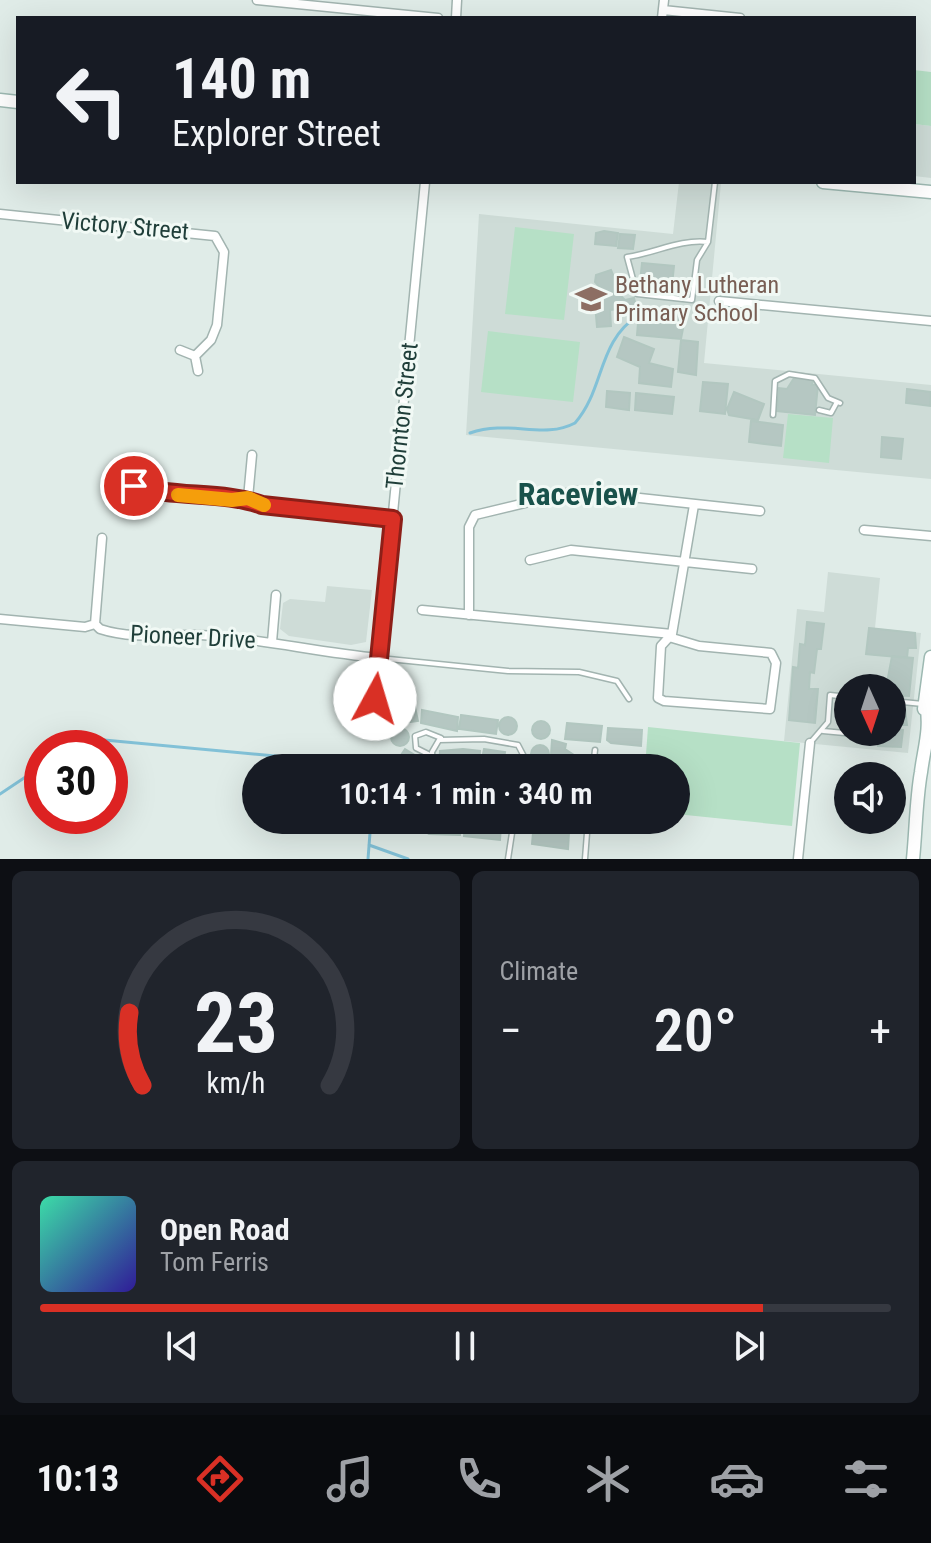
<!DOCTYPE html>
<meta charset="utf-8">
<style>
body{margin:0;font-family:"Roboto Condensed",sans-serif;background:#20242c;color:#f1f3f6;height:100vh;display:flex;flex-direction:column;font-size:30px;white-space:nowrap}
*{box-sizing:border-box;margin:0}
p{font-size:26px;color:#9ea1a6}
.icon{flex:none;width:44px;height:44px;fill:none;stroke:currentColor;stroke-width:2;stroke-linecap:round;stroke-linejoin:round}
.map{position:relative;height:859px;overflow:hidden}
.side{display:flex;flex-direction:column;gap:12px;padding:12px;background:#0d0f14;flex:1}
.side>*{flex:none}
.hud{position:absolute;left:16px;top:16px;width:900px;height:168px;border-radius:0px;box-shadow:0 8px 32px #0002;background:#171b24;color:#f1f3f6;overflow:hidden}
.needle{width:52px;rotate:177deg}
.controls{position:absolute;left:834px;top:674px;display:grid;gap:16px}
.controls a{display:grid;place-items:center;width:72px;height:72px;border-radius:50%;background:#171b24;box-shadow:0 8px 32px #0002;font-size:40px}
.speed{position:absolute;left:24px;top:730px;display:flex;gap:16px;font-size:40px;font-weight:700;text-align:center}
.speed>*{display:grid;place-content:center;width:104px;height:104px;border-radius:50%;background:#171b24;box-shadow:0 8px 32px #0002;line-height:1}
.speed .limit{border:12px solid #d22;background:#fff;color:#111}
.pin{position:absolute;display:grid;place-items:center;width:68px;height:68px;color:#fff;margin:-34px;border:4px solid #fff;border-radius:50%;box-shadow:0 2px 8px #0007}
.me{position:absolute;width:88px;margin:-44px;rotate:6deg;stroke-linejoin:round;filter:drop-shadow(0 0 6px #0008)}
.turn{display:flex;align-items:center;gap:28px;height:168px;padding:0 24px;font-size:36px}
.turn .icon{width:104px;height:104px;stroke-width:2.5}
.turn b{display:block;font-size:56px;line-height:68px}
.big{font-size:60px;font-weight:600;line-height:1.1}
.side .widget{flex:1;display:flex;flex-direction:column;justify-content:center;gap:12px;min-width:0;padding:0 28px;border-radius:12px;background:#20242c}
.side .dial{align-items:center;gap:0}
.dial svg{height:208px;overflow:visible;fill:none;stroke:#363941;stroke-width:7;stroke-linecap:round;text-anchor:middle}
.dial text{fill:#f1f3f6;stroke:none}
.song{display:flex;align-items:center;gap:24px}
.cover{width:96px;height:96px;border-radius:12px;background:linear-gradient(135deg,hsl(160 70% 55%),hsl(250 70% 35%))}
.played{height:8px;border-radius:4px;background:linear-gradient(90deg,#d93025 85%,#363941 85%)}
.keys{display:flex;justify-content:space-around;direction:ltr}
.heat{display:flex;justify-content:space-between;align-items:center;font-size:44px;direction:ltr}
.side .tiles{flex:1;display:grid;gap:12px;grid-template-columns:1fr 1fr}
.widget:last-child{grid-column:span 2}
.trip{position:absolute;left:242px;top:754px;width:448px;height:80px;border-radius:40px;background:#171b24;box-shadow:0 8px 32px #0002;font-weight:600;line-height:80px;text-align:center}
.tabs{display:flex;height:128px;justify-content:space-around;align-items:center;background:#090b0e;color:#9ea1a6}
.tabs .icon{width:56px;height:56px}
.tabs .selected{color:#d93025}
.tabs b{font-size:36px;color:#f1f3f6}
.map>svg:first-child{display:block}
</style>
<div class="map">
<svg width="931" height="859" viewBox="0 0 931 859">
<rect width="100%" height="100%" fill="#e0ece8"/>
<path fill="#cedcd7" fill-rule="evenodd" d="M914,124l17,2v52l-17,-2z
M679,182l42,1 -17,180 227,22v94l-465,-44 13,-221 194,20z
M828,572l52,6 -5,50 46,5 -13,120 -124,-12 13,-132 27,3zM848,688h44v44h-44z
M327,586l45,4 -6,52 -15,3 -62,-9 -9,-7 3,-26 7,-4 35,3z"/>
<path fill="#b6e0c6" d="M914,70l17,2v54l-17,-2z
M515,227l59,7 -10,86 -59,-6z
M488,331l92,11 -7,60 -92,-10z
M788,414l45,4 -4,45 -46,-5z
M648,727l152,16 -8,83 -116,-12v-46h-31z"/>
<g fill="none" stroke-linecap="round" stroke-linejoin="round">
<path stroke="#82c1d7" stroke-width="3" d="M470,433c39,-14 73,7 105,-10 30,-34 22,-82 64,-108
M69,748l14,-10 277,26 8,4
M0,794l42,-28
M369,845l39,14
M368,859l3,-39"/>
</g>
<path fill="#b5c7c2" stroke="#b2c7c0" stroke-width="2" d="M604,231l14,2 -2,13 -21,-2 1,-11z
M620,234l15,1 -2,14 -15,-1z
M642,263l32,3 -2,19 -32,-3z
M611,270l11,27 3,3 9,-2 2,9 -26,3 1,16 -14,1 -3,-34 8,-3 -7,-8 1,-7z
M673,307l14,1 -6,31 -44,-4 1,-12 15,-11z
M624,337l30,12 -5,14 24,6 -2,18 -32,-4 1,-16 -23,-10z
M681,340l17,2 -2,33 -18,-3z
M794,378l19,2 -1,5h6l-3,30 -38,-4 2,-23 8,1z
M703,382l25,2 -3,30 -25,-3z
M907,389l24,3 -1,14 -24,-3z
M607,391l23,2 -1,17 -23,-3z
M734,392l30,12 -6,16 -29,-5 -2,-6z
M636,393l38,4 -2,17 -37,-4z
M751,421l32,4 -2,21 -32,-4z
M882,437l21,2 -2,20 -20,-2z
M807,622l17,2 -3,25h-4l-3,24 -4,-1 -1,17h9l-3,34 -26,-3 4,-53 5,1 2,-24 5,1z
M869,628l46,5 1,15h-8l-1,10 -41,-4z
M892,656l21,2 -4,38 -17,-1v-7h-6z
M406,706l1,3 8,-2 3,14 -21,3 -3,-15z
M892,708l13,1 2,16h-15z
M422,710l36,7 -1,14 -36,-8z
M461,715l37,5 -2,14 -37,-5z
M499 726a9 9 0 1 1 18 0a9 9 0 1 1-18 0Z
M532 730a9 9 0 1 1 18 0a9 9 0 1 1-18 0Z
M567,723l35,3 -2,16 -35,-3z
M391 737a9 9 0 1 1 18 0a9 9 0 1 1-18 0Z
M608,728l34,2 -1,16 -30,-3 -4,-3z
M892,729l11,1 -2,17 -23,-1 2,-14h12z
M552,740l14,4 -1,5 9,6 9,1 -1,12h-13l-18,-13z
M531 754a9 9 0 1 1 18 0a9 9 0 1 1-18 0Z
M405,749l18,11 -5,8 -18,-2 -3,-5z
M463,749l17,2 -1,15h-40l1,-15z
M484,749l21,3 -1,6 18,4 -1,6 -35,-1 1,-4h-6z
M604,756l35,3 -1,9h-36z
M384,820h36l-1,12 -31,-1 -5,-3z
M425,820l36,1 -1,14 -31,-1 -5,-3z
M478,821l23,5 -1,14 -36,-4 1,-13 13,1z
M541,830l28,3 -1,16 -36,-5 1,-11 7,1z"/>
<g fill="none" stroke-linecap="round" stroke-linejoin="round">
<defs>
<path id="lane" d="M708,242c-29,-3 -52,11 -81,15l10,37 55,6 5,-40 11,-18 7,-60
M819,410l12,3 6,-11
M773,415l2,-34 14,-7 26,4 13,20 12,5
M379,658l129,13 71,1 38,9 12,18
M892,701l31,3
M823,731l54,5
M810,743l18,-21 2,-27 18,2
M432,756l-16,-8 -1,-12 11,-4 15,6
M433,768l-1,-16 7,-12 45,-1 34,6 12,23
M593,768l2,-18
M508,859l6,-39
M585,859l3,-39"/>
<path id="street" d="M257,0l181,18
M663,10l77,8
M456,18l1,-18
M662,18l2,-18
M0,214l215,22 9,16 -7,73 -6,15 -16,16
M719,301l212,20
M180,350l15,6 3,15
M134,486c42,12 91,5 128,19l131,14
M248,498l4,-43
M864,530l67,6
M102,538l-7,86 5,5c34,11 66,5 100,6 60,3 119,18 179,23
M530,560l41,-10 181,19
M422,610l250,24
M469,615v-88l6,-12 100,-24 185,20
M0,619l85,8 10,-3
M669,637l30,9 72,7 5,10 -6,46 -106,-8 -6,-3 3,-52 11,-12 22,-129
M272,642l4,-47
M375,699l50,-517
M798,859l12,-116"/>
<path id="secondary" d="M0,100l18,2
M823,182l108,10
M924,709l7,-52
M913,859c3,-29 3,-59 8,-87 3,-24 10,-43 5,-68"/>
</defs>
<use href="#lane" stroke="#a2b4b0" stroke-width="7"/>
<use href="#street" stroke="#a2b4b0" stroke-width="11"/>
<use href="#secondary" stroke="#9db9b2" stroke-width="15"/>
<use href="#lane" stroke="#fff" stroke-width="4"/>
<use href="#street" stroke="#fff" stroke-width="8"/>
<use href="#secondary" stroke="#fff" stroke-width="12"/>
</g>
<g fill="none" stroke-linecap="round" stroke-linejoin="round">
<defs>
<path id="route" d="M134,486c42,12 90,5 128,19l131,14 -18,180"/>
</defs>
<use href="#route" stroke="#8d1f18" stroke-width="20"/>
<use href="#route" stroke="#d93025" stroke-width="14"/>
<path stroke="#f59e0b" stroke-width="14" d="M178,495l54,5 16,-2 16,7"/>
</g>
<defs>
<symbol id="school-bare" viewBox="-9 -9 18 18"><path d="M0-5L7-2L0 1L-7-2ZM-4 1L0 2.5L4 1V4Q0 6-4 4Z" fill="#8d6e63" stroke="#f1f9f5" stroke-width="2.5" paint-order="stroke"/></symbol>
</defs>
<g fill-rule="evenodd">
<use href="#school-bare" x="569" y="277" width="44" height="44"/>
</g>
<g text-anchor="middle" stroke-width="6" stroke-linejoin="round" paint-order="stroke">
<g font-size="24" fill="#1f3e39" stroke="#f1f9f5">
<text transform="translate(125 226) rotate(5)" y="8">Victory Street</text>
<text transform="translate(402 416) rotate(-84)" y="8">Thornton Street</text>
<text transform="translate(193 637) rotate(3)" y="8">Pioneer Drive</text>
</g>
<g font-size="24" fill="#785e54" stroke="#f1f9f5" text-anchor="start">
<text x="615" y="293">Bethany Lutheran<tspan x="615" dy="28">Primary School</tspan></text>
</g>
<g font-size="32" font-weight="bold" fill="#19524b" stroke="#f1f9f5">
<text x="578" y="505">Raceview</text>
</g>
</g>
</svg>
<div class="controls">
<a><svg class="needle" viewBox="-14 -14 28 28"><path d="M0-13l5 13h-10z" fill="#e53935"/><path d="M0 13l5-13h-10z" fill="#9ea1a6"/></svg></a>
<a><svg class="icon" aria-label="sound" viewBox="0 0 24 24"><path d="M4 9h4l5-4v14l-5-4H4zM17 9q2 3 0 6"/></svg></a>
</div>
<div class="speed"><div class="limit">30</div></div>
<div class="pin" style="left:134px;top:486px;background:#d93025"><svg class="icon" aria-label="arrive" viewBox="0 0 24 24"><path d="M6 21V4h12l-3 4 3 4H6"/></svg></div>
<svg class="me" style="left:375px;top:699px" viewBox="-20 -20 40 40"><circle r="19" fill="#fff"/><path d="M0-13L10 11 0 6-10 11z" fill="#d93025"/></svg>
<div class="trip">10:14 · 1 min · 340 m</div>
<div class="hud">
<div class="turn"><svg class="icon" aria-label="left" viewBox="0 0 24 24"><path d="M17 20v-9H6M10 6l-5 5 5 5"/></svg><div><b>140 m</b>Explorer Street</div></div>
</div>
</div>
<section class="side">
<div class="tiles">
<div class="widget dial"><svg viewBox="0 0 100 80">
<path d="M14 69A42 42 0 1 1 86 69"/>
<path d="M14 69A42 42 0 0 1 9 41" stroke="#d93025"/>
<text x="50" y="56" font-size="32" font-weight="700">23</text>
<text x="50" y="72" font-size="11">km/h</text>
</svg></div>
<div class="widget"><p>Climate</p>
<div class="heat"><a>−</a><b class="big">20°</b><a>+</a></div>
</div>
<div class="widget">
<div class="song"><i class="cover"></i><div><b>Open Road</b><p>Tom Ferris</p></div></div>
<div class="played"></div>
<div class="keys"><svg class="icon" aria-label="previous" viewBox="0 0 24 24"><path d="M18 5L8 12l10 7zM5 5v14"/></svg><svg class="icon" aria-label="pause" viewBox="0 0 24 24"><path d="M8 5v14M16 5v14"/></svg><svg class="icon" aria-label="next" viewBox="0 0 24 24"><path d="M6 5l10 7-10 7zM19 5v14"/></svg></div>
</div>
</div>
</section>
<nav class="tabs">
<b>10:13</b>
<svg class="icon selected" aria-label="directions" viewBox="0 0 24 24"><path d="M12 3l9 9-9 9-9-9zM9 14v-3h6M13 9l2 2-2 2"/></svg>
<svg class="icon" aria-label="music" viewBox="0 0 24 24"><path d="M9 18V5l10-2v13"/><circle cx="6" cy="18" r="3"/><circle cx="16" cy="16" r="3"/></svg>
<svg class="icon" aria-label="phone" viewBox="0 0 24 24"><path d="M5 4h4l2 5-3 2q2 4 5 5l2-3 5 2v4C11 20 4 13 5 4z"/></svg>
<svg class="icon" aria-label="climate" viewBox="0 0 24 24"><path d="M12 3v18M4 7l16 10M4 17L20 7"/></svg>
<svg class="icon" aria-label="car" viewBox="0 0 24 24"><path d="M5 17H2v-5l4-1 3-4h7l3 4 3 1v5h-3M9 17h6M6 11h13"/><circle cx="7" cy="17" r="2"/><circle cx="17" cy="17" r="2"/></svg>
<svg class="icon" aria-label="filters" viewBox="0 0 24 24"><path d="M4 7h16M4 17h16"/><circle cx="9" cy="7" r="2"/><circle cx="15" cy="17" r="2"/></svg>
</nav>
